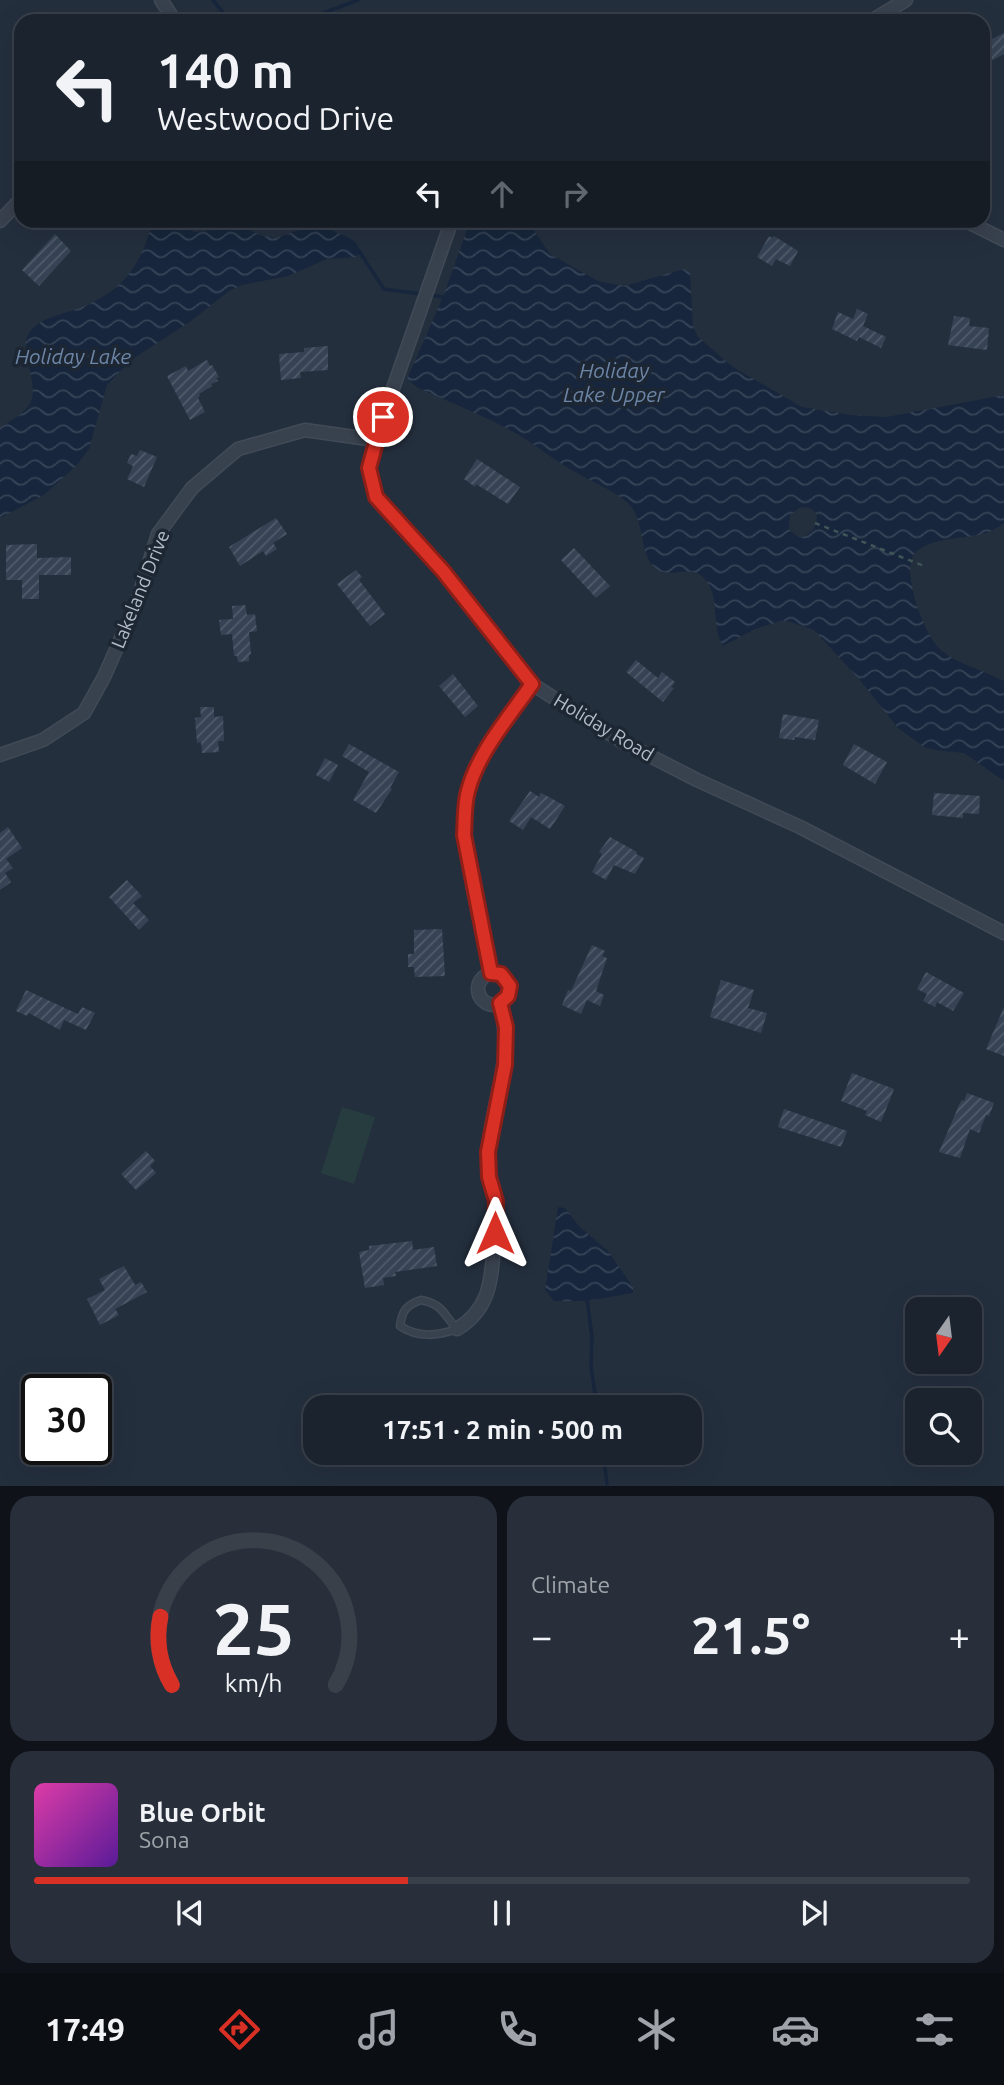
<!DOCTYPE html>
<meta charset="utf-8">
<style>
body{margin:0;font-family:Ubuntu,sans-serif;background:#282f3a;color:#f1f3f6;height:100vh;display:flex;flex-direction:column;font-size:26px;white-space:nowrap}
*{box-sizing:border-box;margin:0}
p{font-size:23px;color:#a0a4aa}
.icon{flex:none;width:38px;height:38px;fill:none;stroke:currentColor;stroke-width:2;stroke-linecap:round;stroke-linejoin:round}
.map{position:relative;height:1486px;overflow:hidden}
.sheet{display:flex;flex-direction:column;gap:10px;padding:10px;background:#0f1319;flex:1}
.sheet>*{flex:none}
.banner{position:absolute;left:14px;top:14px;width:976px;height:214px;border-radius:21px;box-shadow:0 7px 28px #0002,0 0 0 2px #39404a;background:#1b232e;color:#f1f3f6;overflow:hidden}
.needle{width:46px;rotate:194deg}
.fabs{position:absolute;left:905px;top:1297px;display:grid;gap:14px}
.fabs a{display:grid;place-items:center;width:77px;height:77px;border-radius:14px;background:#1b232e;box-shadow:0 7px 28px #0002,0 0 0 2px #39404a;font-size:35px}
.speed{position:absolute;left:21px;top:1374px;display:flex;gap:14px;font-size:35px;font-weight:700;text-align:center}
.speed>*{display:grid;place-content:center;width:91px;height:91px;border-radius:50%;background:#1b232e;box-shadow:0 7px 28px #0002,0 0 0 2px #39404a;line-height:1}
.speed .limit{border:4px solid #111;border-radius:10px;background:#fff;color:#111}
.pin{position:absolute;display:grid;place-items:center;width:60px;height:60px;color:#fff;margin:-30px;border:4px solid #fff;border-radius:50%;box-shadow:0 2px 7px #0007}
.me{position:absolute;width:77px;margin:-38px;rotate:0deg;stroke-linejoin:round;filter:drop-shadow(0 0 5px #0008)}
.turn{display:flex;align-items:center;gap:24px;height:147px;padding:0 28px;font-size:32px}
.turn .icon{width:91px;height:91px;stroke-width:2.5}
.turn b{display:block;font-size:49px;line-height:60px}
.lanes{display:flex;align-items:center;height:66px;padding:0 28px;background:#0003;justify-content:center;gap:35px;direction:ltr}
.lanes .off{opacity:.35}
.big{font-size:52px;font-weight:600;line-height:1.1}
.sheet .card{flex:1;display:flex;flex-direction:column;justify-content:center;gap:10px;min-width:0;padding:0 24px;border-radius:21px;background:#282f3a}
.sheet .dial{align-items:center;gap:0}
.dial svg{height:182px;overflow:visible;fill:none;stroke:#39404a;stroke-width:7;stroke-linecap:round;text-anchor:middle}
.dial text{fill:#f1f3f6;stroke:none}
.song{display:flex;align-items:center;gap:21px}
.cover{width:84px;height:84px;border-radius:10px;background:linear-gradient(135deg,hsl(320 70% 55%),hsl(270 70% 35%))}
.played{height:7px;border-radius:4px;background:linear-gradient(90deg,#d93025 40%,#39404a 40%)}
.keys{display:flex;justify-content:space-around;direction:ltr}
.heat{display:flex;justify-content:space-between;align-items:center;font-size:38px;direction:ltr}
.sheet .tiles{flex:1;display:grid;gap:10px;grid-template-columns:1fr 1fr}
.card:last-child{grid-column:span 2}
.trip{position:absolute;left:303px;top:1395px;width:399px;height:70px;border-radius:21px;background:#1b232e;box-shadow:0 7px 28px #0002,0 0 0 2px #39404a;font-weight:600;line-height:70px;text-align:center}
.tab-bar{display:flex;height:112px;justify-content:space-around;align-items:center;background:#0b0e12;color:#a0a4aa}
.tab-bar .icon{width:49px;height:49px}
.tab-bar .selected{color:#d93025}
.tab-bar b{font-size:32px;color:#f1f3f6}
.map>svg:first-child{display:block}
</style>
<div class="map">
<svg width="1004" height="1487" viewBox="0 0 1004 1487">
<defs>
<pattern id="water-waves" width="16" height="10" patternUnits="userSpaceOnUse" patternTransform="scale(1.75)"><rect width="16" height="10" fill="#17263c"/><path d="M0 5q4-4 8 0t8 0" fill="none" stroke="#364457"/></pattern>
<pattern id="building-hatch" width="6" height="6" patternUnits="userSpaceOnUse" patternTransform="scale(1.75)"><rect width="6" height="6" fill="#364354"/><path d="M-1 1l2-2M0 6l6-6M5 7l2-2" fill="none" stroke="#515c6b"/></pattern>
</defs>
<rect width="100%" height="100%" fill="#242f3e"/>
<path fill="#263c3f" d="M342,1107l33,10 -21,67 -33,-11z"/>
<path fill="url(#water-waves)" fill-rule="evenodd" d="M527,220l23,34 48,27 26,5 60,-17 6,4 3,53 5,11 35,30 69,40 49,8 35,2 118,-22v128c-23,19 -51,11 -77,22 -4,2 -11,6 -13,9 -13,19 11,83 27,96 18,15 43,20 63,31v100l-40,-28 -29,-3 -11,-3 -26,-19 -39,-49 -45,-49 -24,-8 -10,-1 -27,9 -30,16c-11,-18 -4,-43 -14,-61 -16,-28 -39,-1 -56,-19 -14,-15 -8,-47 -25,-63 -17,-15 -41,-23 -60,-35 -17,-10 -32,-23 -49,-33 -32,-18 -67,-32 -101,-47l-11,-9 36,-82 27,-76zM801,507l9,1 7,6c-1,14 -3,18 -17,24l-11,-8 1,-15z
M153,221h34l-1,4 2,4 7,3 48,-5 20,9 13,2 23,-8h32l23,10 7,11 -5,6 -29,2 -39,17 -46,9 -13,6 -38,30 -60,39 -24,25 -18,64 -12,16 -33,30 -44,23v-90c8,-6 19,-11 26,-19 21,-22 -15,-61 7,-81 12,-11 29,-14 44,-19 46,-17 63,-42 76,-88z
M558,1207l7,1 14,18 29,25 25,36v6l-46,8h-33l-9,-11z"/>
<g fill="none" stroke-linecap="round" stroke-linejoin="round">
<path stroke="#17263c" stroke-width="3.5" d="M213,0l12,15 1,6
M302,21l56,-21
M359,251l25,38 59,8 4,3
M587,1299l5,38 -1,29 6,41
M603,1452l4,32"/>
</g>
<path fill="url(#building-hatch)" d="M1004,33v21l-20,11v-22z
M55,234l16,17 -32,35 -17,-16z
M769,236l3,2 2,-2 24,15 -8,15 -14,-7 -4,7 -15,-9z
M857,309l11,5 -5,12 23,11 -5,11 -22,-11 -2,4 -25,-12 6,-17 15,7z
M954,316l16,2 -1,8 20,2 -2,22 -39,-5z
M328,346v24l-28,2 1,6 -20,2 -2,-26 25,-2v-4z
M207,360l3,6 2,-1 7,12 -3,1 2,3 -7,3 1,2 -13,8 1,2 -2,2 7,14 -15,8 -23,-44 19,-10 2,5z
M140,450l17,7 -13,30 -17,-8 6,-13 -6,-3 4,-9 6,2z
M477,459l43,28 -12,17 -32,-20 -1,3 -11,-8z
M276,518l11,16 -14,9 4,6 -11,7 -3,-5 -23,15 -11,-19z
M37,544v14l34,-1v18h-32v24h-17v-19h-16v-35z
M574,548l36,38 -14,12 -35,-38z
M356,570l6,7 -3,3 26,34 -15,12 -33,-42z
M245,605l2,10 8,-1 2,17 -8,1 2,22 -2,1v6l-11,1 -1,-6h-3l-2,-22 -11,1 -2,-15 14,-1 -1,-13z
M636,660l22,18 4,-6 13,10 -4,5 3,1 -11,14 -37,-30z
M453,674l25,32 -13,11 -26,-31z
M200,707h14v10l9,-1 1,25h-6l1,11 -17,1 -1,-11 -4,1 -2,-25 6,-1z
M783,714l36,6 -4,20 -20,-3 -1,3 -15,-2z
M349,744l50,28 -9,16 2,1 -16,24 -23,-13 16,-28 -27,-16z
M854,744l33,18 -12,22 -32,-19z
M325,758l13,7 -9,17 -13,-7z
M530,791l9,6 2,-4 8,4 16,9 -15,23 -19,-12 -8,13 -14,-9z
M934,793l46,3 -1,18 -16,-1v5l-31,-3z
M8,827l14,21 -16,11 7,9 -8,5 6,9 -11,8v-57z
M610,837l27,15 -1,2 8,4 -9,16 -21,-9 -8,15 -14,-8 10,-18 -3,-2z
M127,880l15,16 -9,7 16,17 -10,10 -30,-33z
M442,929l3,47 -30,1 -1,-10h-6v-13h6v-24z
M592,945l13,6 -3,5 5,2 -11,33 8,4 -4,11 -13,-6 -6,14 -19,-9 6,-15 3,1z
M926,972l38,21 -11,18 -16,-9 -2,5 -12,-6 4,-7 -10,-5z
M721,980l33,10 -6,18 19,5 -6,20 -51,-16z
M26,990l52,24 4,-7 13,6 -9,17 -22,-10 -4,10 -31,-17 -2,3 -11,-5z
M1004,1007v49l-18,-7z
M852,1073l42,16 -13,33 -16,-7 2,-4 -26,-10z
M967,1093l27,10 -5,13 -3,-1 -7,18 -9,-4 -10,29 -21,-6 20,-47 3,-5 2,1z
M784,1109l63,22 -6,16 -63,-20z
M146,1151l9,10 -5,5 6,7 -20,17 -15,-16z
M412,1241l1,9 21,-3 3,19 -42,6 1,4 -13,2 1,7 -19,3 -6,-36 10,-2v-4z
M124,1266l11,19 6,-3 6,10 -32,17 4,6 -19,10 -13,-26 18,-9 -6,-11z"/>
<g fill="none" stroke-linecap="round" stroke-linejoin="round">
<defs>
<path id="service" d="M421,1300c22,4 22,14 36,29 -20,7 -39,9 -57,-3 2,-15 6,-21 21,-26z"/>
<path id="minor" d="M161,0l14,21
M871,21l35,-21
M452,220l-77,220 -6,28 7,29 67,74 89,113 89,57 76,39 103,47 204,106
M964,220l40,20
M0,221l21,-22
M0,755l43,-15 41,-27 20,-36 33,-75 21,-68 34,-46 46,-39 67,-19 70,10
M491,973c-10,-52 -33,-129 -24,-179 7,-37 44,-80 65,-110
M478 989a16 16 0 1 1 32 0a16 16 0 1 1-32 0Z
M457,1329c33,-20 34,-48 37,-83 1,-14 4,-29 2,-43 -2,-18 -10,-33 -8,-52 5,-57 26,-88 12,-148"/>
</defs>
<use href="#service" stroke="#414a57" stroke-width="9"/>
<use href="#minor" stroke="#414a57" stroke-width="15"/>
<path stroke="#3f5557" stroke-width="2.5" stroke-dasharray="5 5" stroke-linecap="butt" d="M815,523l109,43"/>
<use href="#service" stroke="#38414e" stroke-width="6"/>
<use href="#minor" stroke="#38414e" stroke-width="12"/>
</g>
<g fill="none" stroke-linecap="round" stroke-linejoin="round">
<defs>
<path id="route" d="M383,417l-14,51 7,29 67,74 89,113c-22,32 -54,68 -64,107 -4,14 -3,30 -4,44l27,138 10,1 9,12 -2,10 -8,7 6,24 -1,38 -17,87 1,25 7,24 -1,32"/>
</defs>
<use href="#route" stroke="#8d1f18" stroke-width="18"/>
<use href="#route" stroke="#d93025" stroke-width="12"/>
</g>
<g text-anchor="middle" stroke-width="7" stroke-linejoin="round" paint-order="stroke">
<g font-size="19" fill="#b4bcc9" stroke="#1d2633">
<text transform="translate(140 589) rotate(-68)" y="7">Lakeland Drive</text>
<text transform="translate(604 727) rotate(31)" y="7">Holiday Road</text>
</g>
<g font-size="21" font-style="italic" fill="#6d86a8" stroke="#1d2633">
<text x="73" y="364">Holiday Lake</text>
<text x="614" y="378">Holiday<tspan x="614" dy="24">Lake Upper</tspan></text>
</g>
</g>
</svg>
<div class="fabs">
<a><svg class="needle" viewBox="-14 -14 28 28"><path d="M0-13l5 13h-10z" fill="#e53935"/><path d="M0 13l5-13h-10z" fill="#a0a4aa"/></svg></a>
<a><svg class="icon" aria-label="search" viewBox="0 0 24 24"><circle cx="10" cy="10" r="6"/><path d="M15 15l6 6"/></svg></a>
</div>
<div class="speed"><div class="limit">30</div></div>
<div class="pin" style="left:383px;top:417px;background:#d93025"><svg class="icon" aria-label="arrive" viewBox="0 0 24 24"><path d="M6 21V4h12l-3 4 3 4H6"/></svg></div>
<svg class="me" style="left:495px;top:1233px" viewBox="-20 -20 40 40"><path d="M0-17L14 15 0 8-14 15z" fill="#d93025" stroke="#fff" stroke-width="4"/></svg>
<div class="trip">17:51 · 2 min · 500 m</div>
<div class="banner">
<div class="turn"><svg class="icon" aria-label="left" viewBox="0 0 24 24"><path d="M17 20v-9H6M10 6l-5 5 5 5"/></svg><div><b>140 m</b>Westwood Drive</div></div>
<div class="lanes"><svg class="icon" aria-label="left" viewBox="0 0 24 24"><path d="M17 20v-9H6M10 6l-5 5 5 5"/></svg><svg class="icon off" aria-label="ahead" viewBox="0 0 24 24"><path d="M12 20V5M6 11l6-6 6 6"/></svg><svg class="icon off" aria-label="right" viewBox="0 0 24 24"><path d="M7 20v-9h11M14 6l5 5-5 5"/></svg></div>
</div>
</div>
<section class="sheet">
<div class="tiles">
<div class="card dial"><svg viewBox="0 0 100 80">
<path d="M14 69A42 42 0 1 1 86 69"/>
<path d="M14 69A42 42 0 0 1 9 39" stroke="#d93025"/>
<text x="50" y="56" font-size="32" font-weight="700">25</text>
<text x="50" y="72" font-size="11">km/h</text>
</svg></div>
<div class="card"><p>Climate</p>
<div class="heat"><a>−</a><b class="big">21.5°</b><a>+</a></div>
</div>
<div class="card">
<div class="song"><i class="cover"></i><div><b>Blue Orbit</b><p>Sona</p></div></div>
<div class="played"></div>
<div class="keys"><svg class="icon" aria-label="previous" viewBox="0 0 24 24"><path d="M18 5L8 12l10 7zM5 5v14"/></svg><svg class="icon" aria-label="pause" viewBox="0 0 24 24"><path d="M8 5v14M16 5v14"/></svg><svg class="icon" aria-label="next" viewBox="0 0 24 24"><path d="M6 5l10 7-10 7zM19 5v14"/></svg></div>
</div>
</div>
</section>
<nav class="tab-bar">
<b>17:49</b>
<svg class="icon selected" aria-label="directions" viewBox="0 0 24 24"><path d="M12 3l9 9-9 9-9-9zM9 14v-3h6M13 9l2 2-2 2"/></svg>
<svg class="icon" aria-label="music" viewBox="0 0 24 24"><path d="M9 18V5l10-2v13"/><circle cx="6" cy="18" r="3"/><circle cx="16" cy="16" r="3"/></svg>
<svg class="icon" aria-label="phone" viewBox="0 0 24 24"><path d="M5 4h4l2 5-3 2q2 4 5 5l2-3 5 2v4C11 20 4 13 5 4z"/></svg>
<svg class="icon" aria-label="climate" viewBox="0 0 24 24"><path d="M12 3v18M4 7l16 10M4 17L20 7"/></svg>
<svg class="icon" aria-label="car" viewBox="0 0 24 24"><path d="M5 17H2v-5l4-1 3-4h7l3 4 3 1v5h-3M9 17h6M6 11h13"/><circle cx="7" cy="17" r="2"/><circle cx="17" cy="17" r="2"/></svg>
<svg class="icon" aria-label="filters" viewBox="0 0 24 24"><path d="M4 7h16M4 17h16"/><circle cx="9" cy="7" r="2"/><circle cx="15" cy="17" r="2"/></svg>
</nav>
